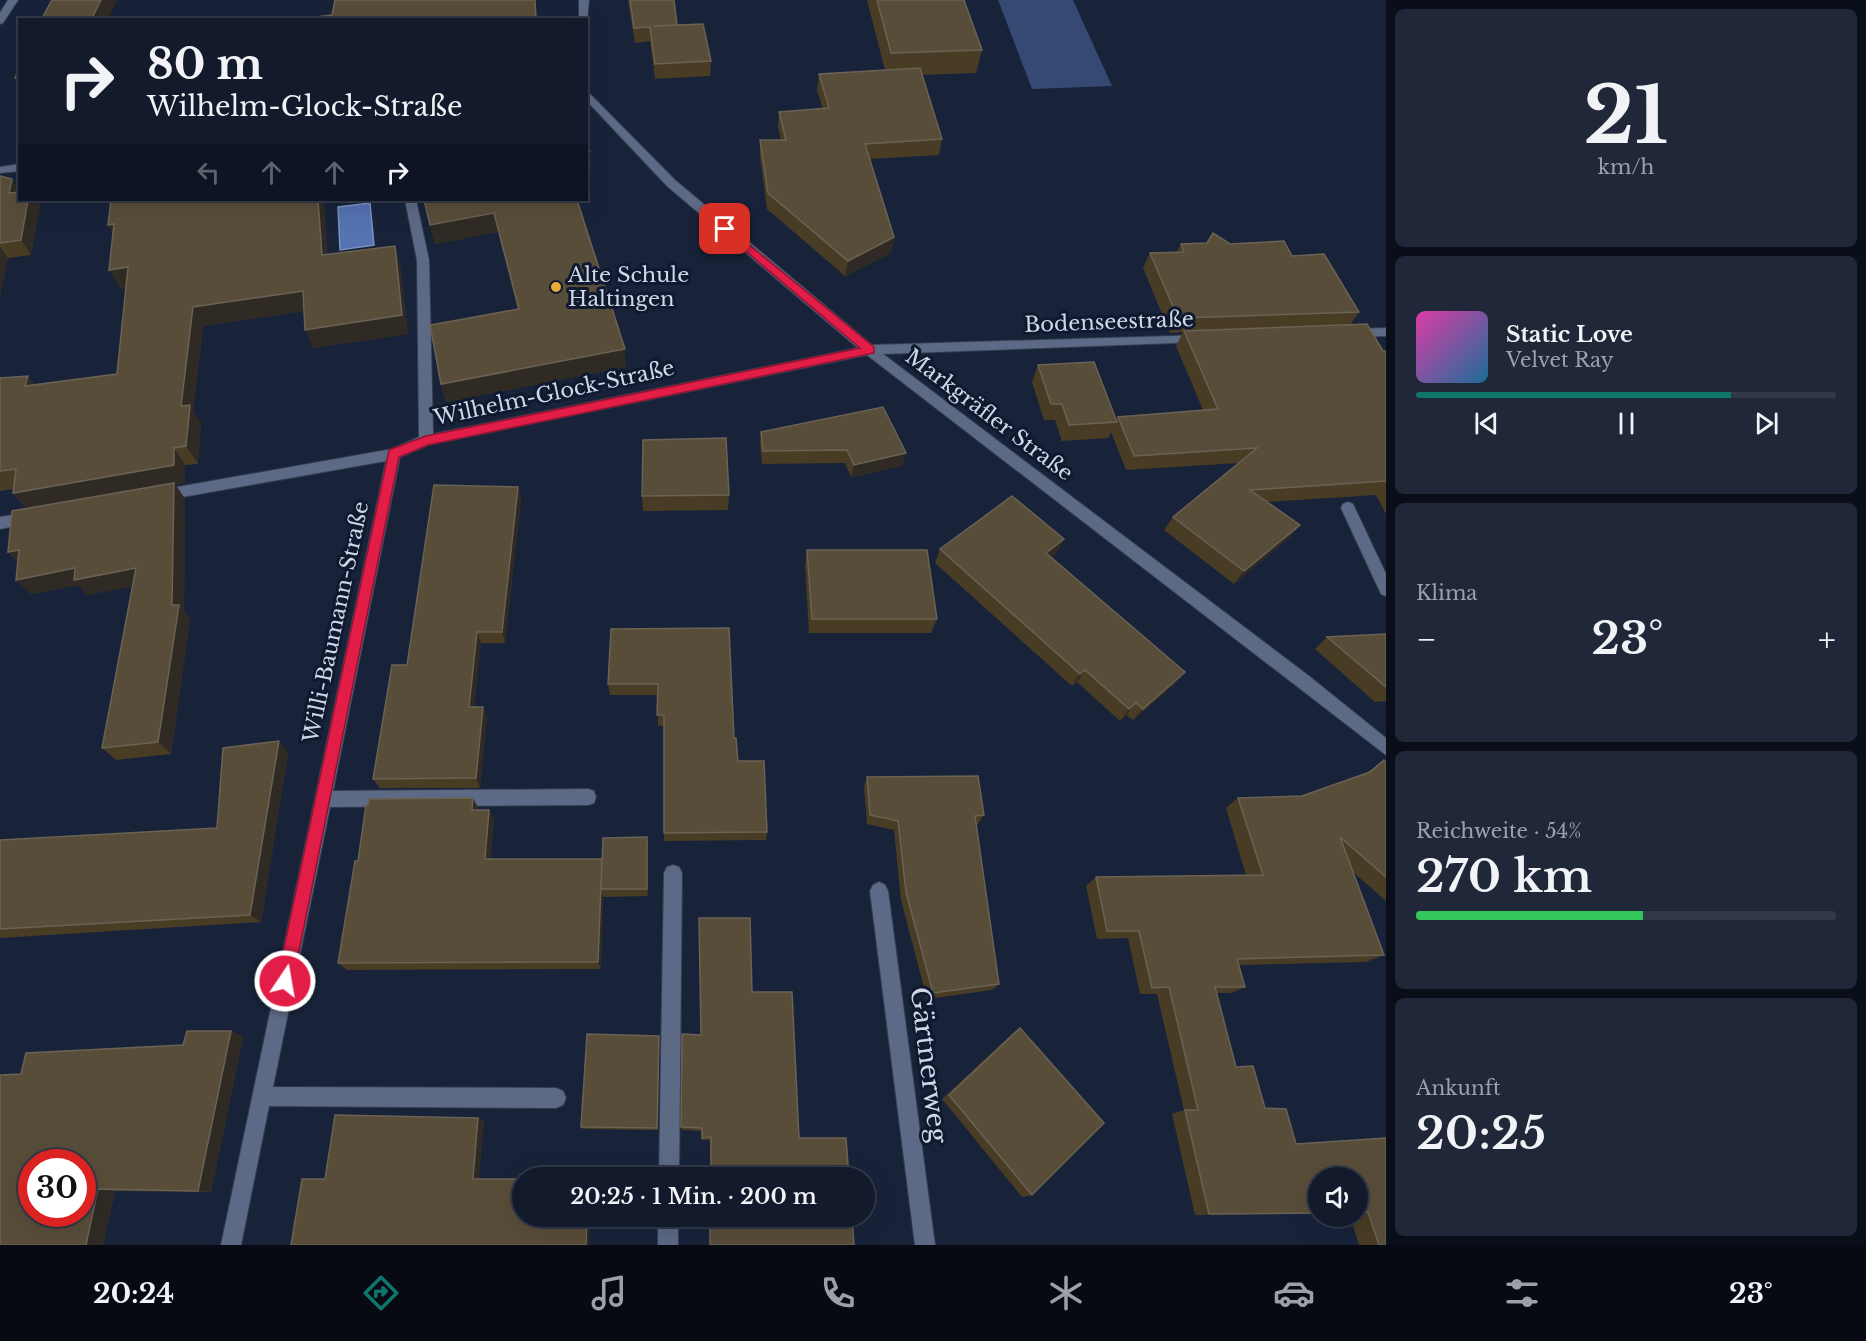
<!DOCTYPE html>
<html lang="de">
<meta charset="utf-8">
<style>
body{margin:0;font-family:"Libre Baskerville",serif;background:#1f2738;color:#f1f3f6;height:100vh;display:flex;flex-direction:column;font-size:22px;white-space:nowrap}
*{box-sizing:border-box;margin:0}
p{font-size:20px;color:#9ca1a9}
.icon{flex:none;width:33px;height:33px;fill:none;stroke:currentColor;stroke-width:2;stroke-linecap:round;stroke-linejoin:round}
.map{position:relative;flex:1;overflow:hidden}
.panel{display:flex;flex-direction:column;gap:9px;padding:9px;background:#0a0e18;width:480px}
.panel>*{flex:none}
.hud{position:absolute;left:18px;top:18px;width:570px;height:183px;border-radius:0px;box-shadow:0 6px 24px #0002,0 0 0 2px #313848;background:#121a2c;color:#f1f3f6;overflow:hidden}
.controls{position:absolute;left:1308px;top:1167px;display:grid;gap:12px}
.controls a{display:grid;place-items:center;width:60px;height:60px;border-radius:50%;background:#121a2c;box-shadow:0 6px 24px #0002,0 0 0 2px #313848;font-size:30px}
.speed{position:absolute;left:18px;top:1149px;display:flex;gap:12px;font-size:30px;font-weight:700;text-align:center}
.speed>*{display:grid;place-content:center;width:78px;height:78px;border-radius:50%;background:#121a2c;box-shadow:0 6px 24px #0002,0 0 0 2px #313848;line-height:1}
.speed .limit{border:9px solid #d22;background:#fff;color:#111}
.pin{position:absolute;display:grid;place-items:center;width:51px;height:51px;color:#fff;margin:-26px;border-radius:12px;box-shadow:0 3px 9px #0006}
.me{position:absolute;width:66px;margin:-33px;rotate:12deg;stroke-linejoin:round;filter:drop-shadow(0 0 4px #0008)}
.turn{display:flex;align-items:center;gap:21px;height:126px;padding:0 30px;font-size:27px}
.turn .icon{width:78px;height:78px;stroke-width:2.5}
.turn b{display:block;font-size:42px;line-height:51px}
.lanes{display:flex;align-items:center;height:57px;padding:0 30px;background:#0003;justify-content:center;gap:30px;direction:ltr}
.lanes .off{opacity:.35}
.big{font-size:45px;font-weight:600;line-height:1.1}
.panel .tile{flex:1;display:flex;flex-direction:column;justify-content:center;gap:9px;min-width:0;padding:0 21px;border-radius:9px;background:#1f2738}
.panel .dial{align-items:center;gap:0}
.dial b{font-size:78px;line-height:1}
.song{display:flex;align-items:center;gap:18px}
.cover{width:72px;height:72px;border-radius:9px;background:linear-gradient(135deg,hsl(320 70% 55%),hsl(200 70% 35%))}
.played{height:6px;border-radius:3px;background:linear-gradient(90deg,#0f766e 75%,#313848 75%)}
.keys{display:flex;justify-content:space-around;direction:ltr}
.heat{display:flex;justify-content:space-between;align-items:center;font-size:33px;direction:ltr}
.charge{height:9px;border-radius:4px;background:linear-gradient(90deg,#34c759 54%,#313848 0)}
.trip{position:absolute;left:512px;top:1167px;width:363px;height:60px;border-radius:30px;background:#121a2c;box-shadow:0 6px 24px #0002,0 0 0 2px #313848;font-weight:600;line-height:60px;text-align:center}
.dock{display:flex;height:96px;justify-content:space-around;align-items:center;background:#070a12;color:#9ca1a9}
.dock .icon{width:42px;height:42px}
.dock .on{color:#0f766e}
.dock b{font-size:27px;color:#f1f3f6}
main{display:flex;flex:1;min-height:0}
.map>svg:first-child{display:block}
</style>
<main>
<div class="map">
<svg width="1386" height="1245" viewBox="0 0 1386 1245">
<rect width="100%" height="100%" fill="#18233a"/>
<path fill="#364973" d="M998,0h75l39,86 -80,3z"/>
<path fill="#5572b1" stroke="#7a91c1" stroke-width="1.5" d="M370,203l4,42 -34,5 -2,-43z"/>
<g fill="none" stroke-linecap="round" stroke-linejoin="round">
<defs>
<path id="minor" d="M8,0h10l-15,23 -3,1v-11z
M579,0h10l-2,22 -1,-2h-7z
M586,90l89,90 197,165 332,-10 2,3 -2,3 -4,1 -317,12 426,322 77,62v17l-519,-400 -439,90 -28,12 -67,334 255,-2 6,2 2,6 -2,6 -6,2 -258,2 -57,280 283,1 7,3 3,7 -3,7 -7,3 -287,-2 -28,139h-20l165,-784 -226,40 -5,-2 -2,-4 2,-4 237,-42 27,-12 -2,-177 -12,-60h11l13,60 4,174 425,-86 -191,-162 -81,-86z
M20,164v7l-20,2v-6z
M1386,328v8l-33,1 -6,-4 6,-4z
M1348,502l5,2 33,70v22l-5,-2 -40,-86 2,-4z
M30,512l5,2 2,4 -2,4 -35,7v-12z
M673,865l6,2 3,6 -3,305h-20l5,-305 3,-6z
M879,882l6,3 3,6 47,354h-20l-45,-354 3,-6z
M658,1216h20v29h-20z"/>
</defs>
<use href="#minor" stroke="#353d51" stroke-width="2"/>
<use href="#minor" fill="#5d6a86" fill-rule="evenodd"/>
</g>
<path fill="#493c24" d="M628,0h46l3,25 34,36 -1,15 -55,3 -5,-38 -15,2z
M867,0h97l18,50 -6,23 -54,2 20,64 -3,16 -69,4 24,78 -3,16 -46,23 -78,-67 -7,-53v-16h21l-3,-13 1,-15 44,-3 -6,-19 2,-16 66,-4z
M20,66v21l-5,-9z
M0,176l20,24 20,6 -9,49 -23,3 -8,37z
M577,200l49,167 -180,35 -5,-18 77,-74 -20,-78 -63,12 -5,-19z
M1181,244h49l62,12 67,56 -9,13 33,26h3v163l-10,-19 -109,7 33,23 -12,14 -54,45 -70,-54 9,-13 66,-54 -113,7 -15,-38 -3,6 -46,3 -7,-21h-11l-12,-38 6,-17 78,56 2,-4 85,-7 -27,-64 7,-14 -13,1 -27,-65 7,-15 27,-1z
M395,246l5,19 8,69 -95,14 -9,-37 -101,15 -10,85 8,12 -3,41 -13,1v18l-10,1 10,15 -1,112 6,8 -19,135 -55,6 -14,-12 31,-162 -46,9 -9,-10 -47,9 -15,-14 2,-18 -10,-10 19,-43 -14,-16v-4l-13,2v-113l35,7 82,-11 9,-86 -5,1 -12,-19 219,-16z
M883,407l19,59 -51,11 -6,-14 -83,1 -2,-20 1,-12z
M518,487l3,12 -16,144h-24l-7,64h9l4,11 -7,70h-100l-7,-9 34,-114z
M729,495l-1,15 -85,1 -1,-15z
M940,549l117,4 -6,4 124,127 -42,36 -7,-5 -6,6 -43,-39 -5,4 -137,-123z
M807,550l130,69 -6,14h-122l-4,-68z
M611,629l123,109 4,23 29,71 -1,8 -102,1v-115h-6v-31h-48l-2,-11z
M1386,634v67l-11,1 -60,-53 12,-12z
M288,752l-27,170 -261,16v-98l217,-12z
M1384,760l2,2v139l-33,-29 31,83 -18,7 -127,3 6,22 -14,6h-15l20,74 29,41 31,36 90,-6v107h-27l-9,-29h8v-38h-40v35l-123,2 -23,-101 12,-4 -27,-116h-17l-12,-56 -31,1 -11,-53 10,-9 150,-2 -20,-67 12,-10 64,-2 63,-22z
M867,777l117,38 -6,9h-2l23,160 -7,6 -65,9 -26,-99 -7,-70 -27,-6 -3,-37z
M473,798l5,10v2h11l5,10 -4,39h112l45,-22 1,8v51l-45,1 -2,72 -254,1 -9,-7z
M752,992l47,146 50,40h-139v-38h-8l-1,-9 -19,-1 -1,-3 19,-92z
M1020,1028l12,167 -10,2 -80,-98 70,-65z
M231,1031l12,6 -32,155 -96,-1 -12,54h-103l183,-200z
M659,1036l-1,94 -75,-1 -2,-2z"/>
<path fill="#2f2b24" d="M101,0h16l-9,20h-17z
M535,0h1l1,20h-1z
M586,151h4l1,19 -5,1z
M12,179l8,12v9l-11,-7z
M28,200h8l4,6 -9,49 -10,-15z
M318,200h6l5,74 -7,-19z
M494,213l4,19 -63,12 -5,-19z
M114,224l5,20 -11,-19z
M894,237l-3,16 -46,23 3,-15z
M395,246l5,19 8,69 -95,14 -8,-18z
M0,247l8,11 -8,37z
M128,267l11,19 -18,3 -12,-19z
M303,291l8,19 -108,16 -10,85 8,12 -3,41 -12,-18 -5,-40 12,-99z
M625,349l1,18 -180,35 -5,-18z
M28,376l14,18 -17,-8z
M174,448l11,17v18l-10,1 10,15 -1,112 6,8 -19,135 -13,-12 14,-137 2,-121 -146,26 -15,-17z
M906,453l-4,13 -51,11 3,-12z
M518,487l3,12 -16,144 -3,-11z
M1300,525l-12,14 -54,45 10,-13z
M1064,539l-7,14 -18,14 7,-14z
M19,550l3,17 -14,-15z
M75,568h61l12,15 -61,12 -9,-10 -47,9 -15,-14z
M477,632l4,11 -8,75 -4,-11z
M1085,670l-8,12 -5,4 8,-12z
M1185,672l-10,12 -42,36 10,-11z
M1136,703l-10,12 -6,6 9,-12z
M483,707l4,11 -7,70 -4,-10z
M279,741l9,11 -27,170 -11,-7z
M473,798l5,10 -1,12 -5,-10z
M489,810l5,10 -4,49 -5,-10z
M647,837l1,8v51l-1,-7z
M601,889l2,8 -2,72 -3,-7z
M231,1031l12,6 -32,155 -13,-1z
M478,1118l6,3 -5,60 -6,-2z
M98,1189l17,2 -12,54h-17z
M587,1216h3l-1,29h-3z"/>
<path fill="#584d39" stroke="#6a6254" stroke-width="1.5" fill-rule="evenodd" d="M52,0h49l-10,20h-50z
M335,0h200l1,20h-246l42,-5z
M630,0h44l3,25 -23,1 49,-2 8,37 -56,3 -5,-37 -16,1z
M877,0h87l18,50 -91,3z
M20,66v12h-5z
M920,68l22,71 -77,5 29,93 -46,24 -80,-68 -8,-53h26l-7,-28 50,-4 -10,-34z
M586,141l4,10h-4z
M0,176l12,3 -3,14 11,-1v8h8l-7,40 -21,3z
M111,200h207l4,55 73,-9 7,69 -97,15 -2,-39 -110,16 -12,99 9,-1 -4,41 -12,2v17l-161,28 3,-24 -16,2v-93l28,-2 -3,10 92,-12 11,-107 -19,3 5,-46 -6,1z
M424,200h153l48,149 -184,35 -11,-59 89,-16 -25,-96 -64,12z
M1213,233l17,11 54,-3 8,15 32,-2 35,58 -181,6 -28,-65 34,-1 -3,-8 26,-1z
M1367,324l16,27h3v130l-136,9 50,35 -56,46 -71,-54 84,-69 -123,8 -16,-39 100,-8 -34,-78z
M1094,362l23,60 -48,3 -7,-21h-11l-13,-39z
M883,407l23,46 -52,12 -7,-15 -84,1 -2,-19z
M726,438l3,57 -87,1 1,-56z
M174,483l-2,122h7l-21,137 -56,6 34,-180 -62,12 1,-12 -59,12 3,-30 -11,2 4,-41z
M434,485l84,2 -16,145h-25l-8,75h14l-7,71 -103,1 19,-114h15z
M1012,496l52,43 -18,14 139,119 -42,37 -7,-6 -7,6 -44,-39 -5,4 -140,-125z
M807,550h120l10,69h-125z
M729,628l5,110h2l2,23h26l3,71 -103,1v-118h-7l1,-31h-50l3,-55z
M1386,634v53l-59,-50z
M279,741l-29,174 -250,14v-89l217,-12 6,-80z
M1384,760l2,2v115l-46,-40 44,118 -147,4 8,28h-30l21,80 17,-1 12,42 21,1 10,35 90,-6v107h-7l-11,-33h-10v-34h-40v35l-109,1 -24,-104h13l-29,-123 -17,1 -13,-57h-32l-11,-54 167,-2 -25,-77 64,-2 68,-24z
M978,776l6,39 -9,1 24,168 -66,9 -27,-101 -8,-71 -28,-6 -3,-38z
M473,798l-1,12h17l-4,49h117l-4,103 -260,1 17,-102h3l8,-56h2l1,-6z
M647,837v52h-46l2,-51z
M699,918h51l2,74h40l7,146h47l3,40h-138v-41l-9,1v-10l-21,-1 1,-93 19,1z
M1020,1028l84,95 -72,72 -83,-100z
M187,1031h44l-33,160 -100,-2 -12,56h-86v-170l21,-1 5,-21 157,-8zM32,1162h50v52h-50z
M587,1034l72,2 -2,92 -76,-1z
M335,1115l143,3 -5,61h49v37h65l-1,29h-295l11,-66h23z
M710,1216h142l2,29h-144z"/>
<path fill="#e11d48" stroke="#92132f" stroke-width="1.5" d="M725,225l149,122v6l-446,92 -29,12 -106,524 -2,6 -6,3 -6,-3 -2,-6 112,-531 37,-14 434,-88 -138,-117v-5z"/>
<circle fill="#e7ac36" stroke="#0f1930" stroke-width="2" cx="556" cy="287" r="6"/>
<g text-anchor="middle" stroke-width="6" stroke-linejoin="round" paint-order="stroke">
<g font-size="21" fill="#d0d8e7" stroke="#0f1930" text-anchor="start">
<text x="568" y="282">Alte Schule<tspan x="568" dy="24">Haltingen</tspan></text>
</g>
<g font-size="21" fill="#d0d8e7" stroke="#0f1930">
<text transform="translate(1109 322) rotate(-2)" y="7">Bodenseestraße</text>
<text transform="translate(554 393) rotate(-12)" y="7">Wilhelm-Glock-Straße</text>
<text transform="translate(989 415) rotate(37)" y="7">Markgräfler Straße</text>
<text transform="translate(336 622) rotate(-78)" y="7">Willi-Baumann-Straße</text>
</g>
<g font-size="26" fill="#d0d8e7" stroke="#0f1930">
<text transform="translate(929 1065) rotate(83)" y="9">Gärtnerweg</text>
</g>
</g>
</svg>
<div class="controls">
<a><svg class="icon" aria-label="sound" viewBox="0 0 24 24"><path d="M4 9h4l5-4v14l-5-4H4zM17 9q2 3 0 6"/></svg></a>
</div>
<div class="speed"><div class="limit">30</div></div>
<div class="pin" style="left:725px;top:229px;background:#d93025"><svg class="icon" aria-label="arrive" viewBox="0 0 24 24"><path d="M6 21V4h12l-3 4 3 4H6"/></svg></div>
<svg class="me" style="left:285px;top:981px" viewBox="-20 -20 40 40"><circle r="17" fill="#e11d48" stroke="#fff" stroke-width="3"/><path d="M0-11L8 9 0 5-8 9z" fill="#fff"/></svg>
<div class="trip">20:25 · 1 Min. · 200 m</div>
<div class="hud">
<div class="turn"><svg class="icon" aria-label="right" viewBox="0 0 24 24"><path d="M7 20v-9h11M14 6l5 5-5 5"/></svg><div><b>80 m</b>Wilhelm-Glock-Straße</div></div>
<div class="lanes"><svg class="icon off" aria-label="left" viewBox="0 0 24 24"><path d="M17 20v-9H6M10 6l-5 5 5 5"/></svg><svg class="icon off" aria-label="ahead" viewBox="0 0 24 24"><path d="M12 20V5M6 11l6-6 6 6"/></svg><svg class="icon off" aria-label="ahead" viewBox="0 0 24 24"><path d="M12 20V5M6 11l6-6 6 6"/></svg><svg class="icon" aria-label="right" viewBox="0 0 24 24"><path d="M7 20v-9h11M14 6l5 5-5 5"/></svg></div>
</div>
</div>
<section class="panel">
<div class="tile dial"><b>21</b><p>km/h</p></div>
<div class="tile">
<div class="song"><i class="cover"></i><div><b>Static Love</b><p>Velvet Ray</p></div></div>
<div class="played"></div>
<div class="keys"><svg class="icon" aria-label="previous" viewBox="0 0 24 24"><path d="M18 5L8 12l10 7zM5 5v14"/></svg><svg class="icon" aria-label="pause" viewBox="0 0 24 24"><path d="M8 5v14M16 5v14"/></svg><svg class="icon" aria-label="next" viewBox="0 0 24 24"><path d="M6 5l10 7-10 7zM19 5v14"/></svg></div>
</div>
<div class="tile"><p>Klima</p>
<div class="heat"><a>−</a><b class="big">23°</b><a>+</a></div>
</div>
<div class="tile"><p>Reichweite · 54%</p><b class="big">270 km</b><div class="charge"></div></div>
<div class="tile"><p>Ankunft</p><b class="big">20:25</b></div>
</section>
</main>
<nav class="dock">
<b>20:24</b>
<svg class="icon on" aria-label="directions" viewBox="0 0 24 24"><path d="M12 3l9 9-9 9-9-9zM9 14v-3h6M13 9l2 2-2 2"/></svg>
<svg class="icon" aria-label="music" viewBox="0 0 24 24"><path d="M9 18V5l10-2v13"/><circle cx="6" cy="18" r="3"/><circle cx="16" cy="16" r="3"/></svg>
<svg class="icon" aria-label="phone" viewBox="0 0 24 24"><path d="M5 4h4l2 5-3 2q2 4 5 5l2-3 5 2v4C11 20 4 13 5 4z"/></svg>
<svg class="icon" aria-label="climate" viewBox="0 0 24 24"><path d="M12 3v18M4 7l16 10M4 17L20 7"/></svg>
<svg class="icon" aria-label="car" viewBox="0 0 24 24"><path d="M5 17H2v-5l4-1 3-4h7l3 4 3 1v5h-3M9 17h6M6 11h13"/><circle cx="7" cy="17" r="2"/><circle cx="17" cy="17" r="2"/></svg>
<svg class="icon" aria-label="filters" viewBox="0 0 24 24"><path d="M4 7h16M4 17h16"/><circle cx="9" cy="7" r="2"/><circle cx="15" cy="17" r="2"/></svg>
<b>23°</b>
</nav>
